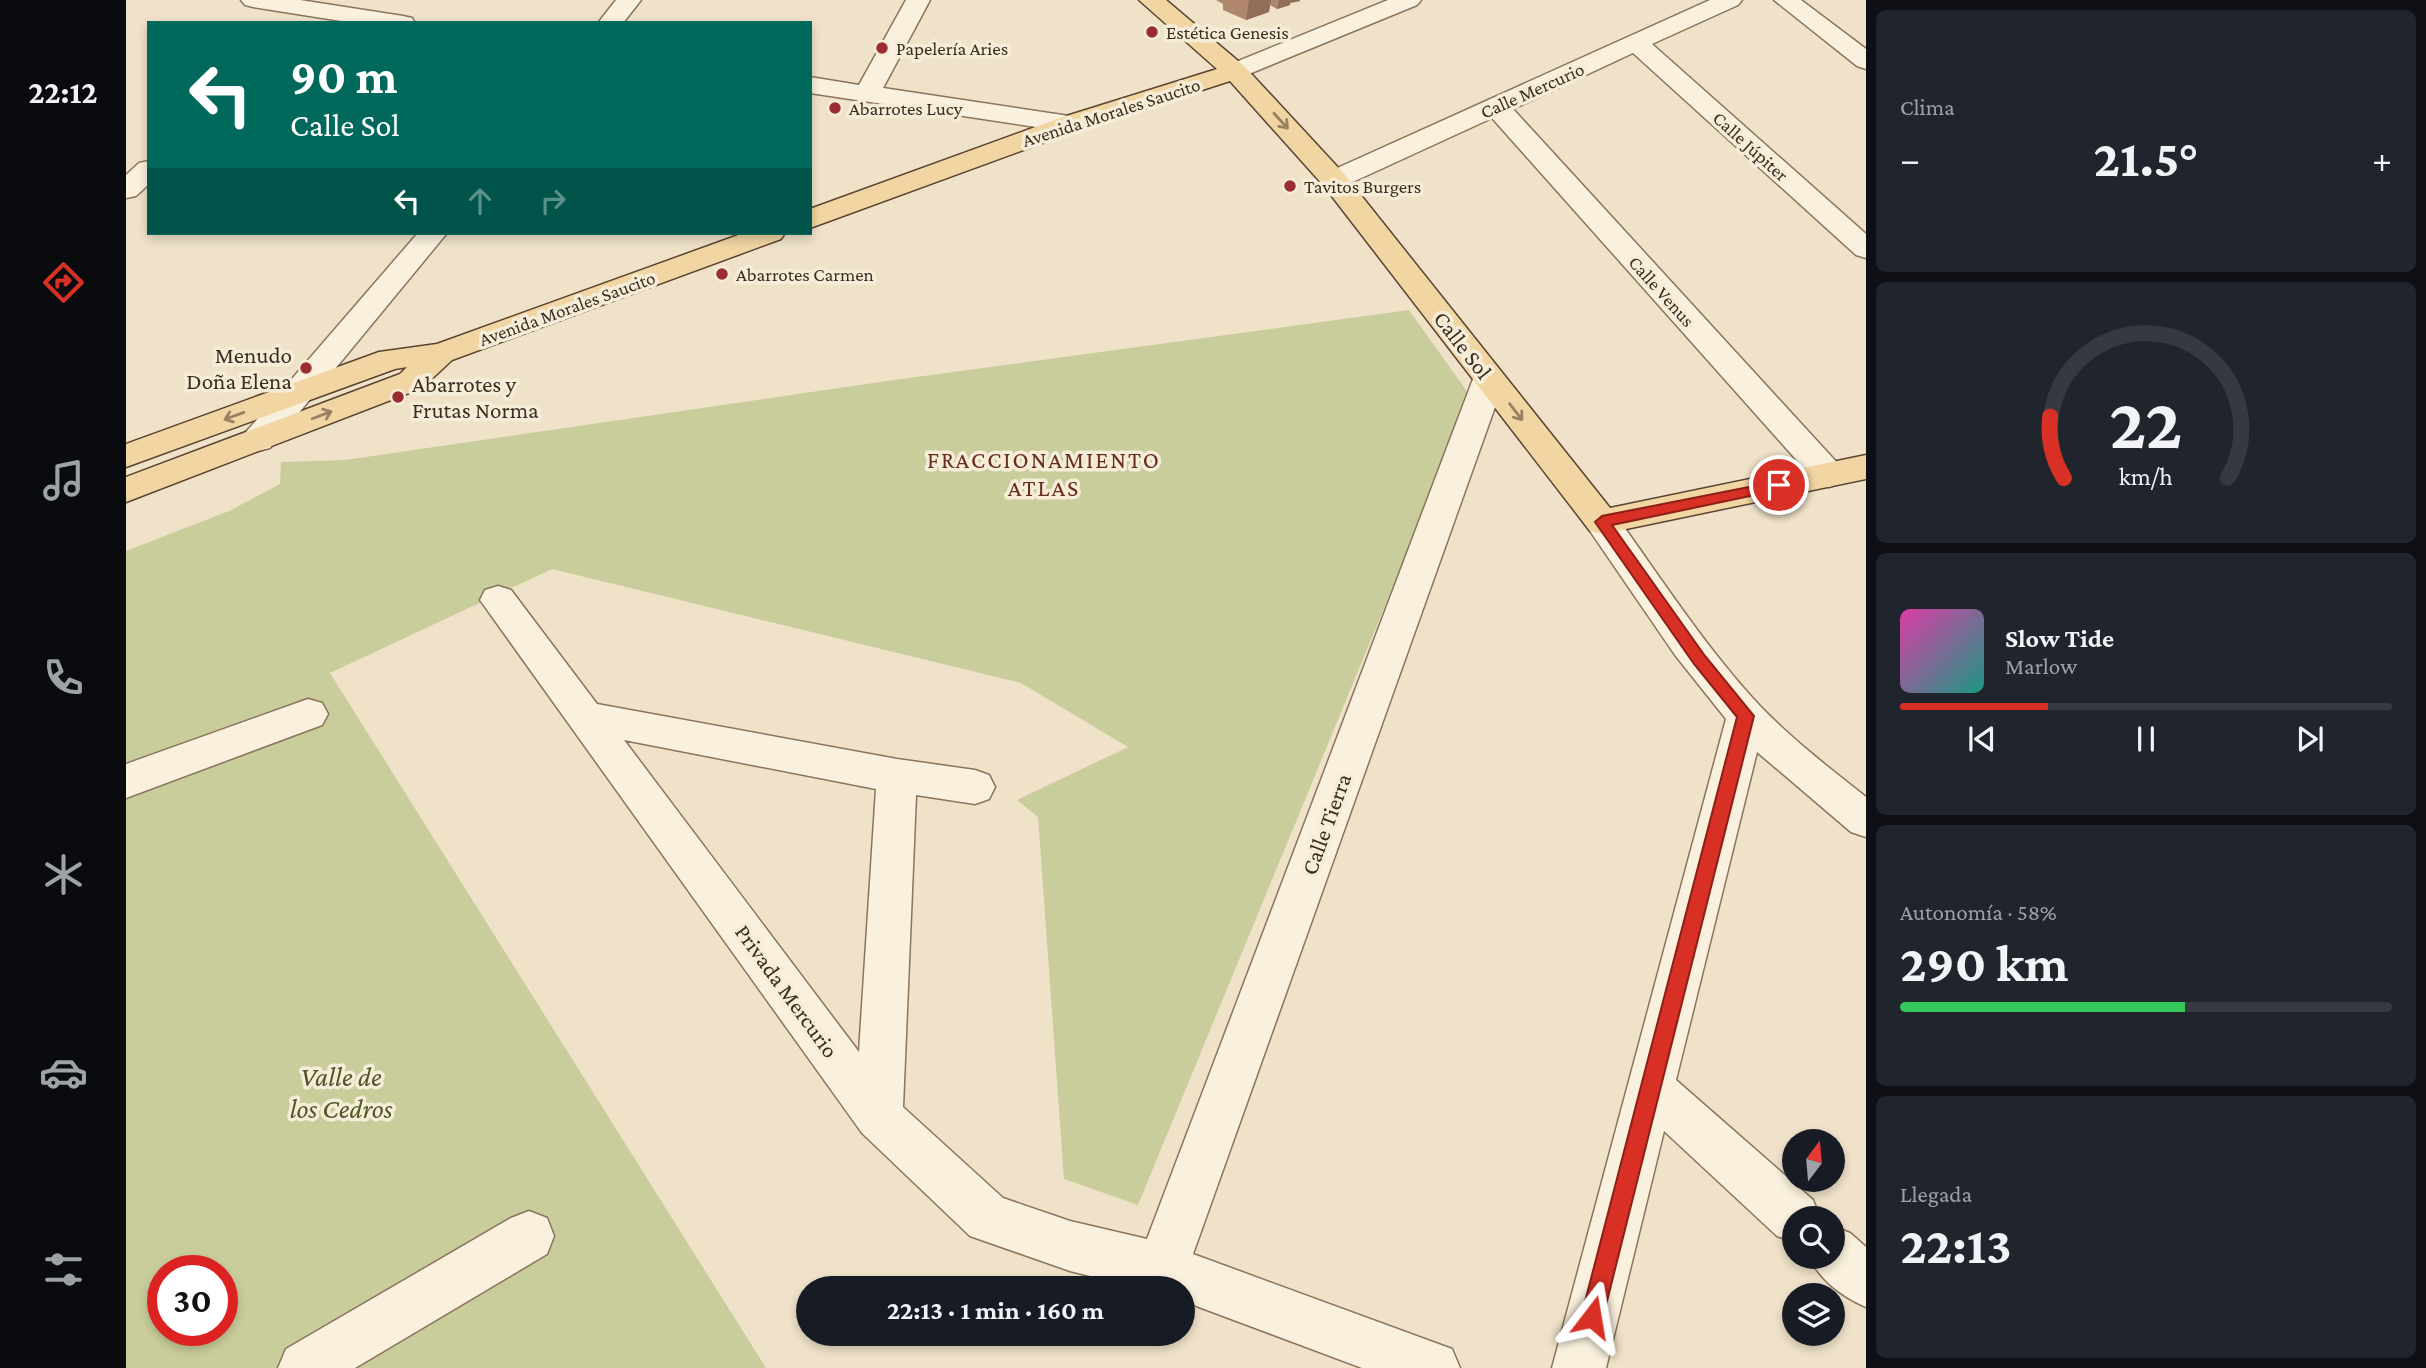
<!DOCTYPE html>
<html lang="es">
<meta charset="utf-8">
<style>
body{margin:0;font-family:"Crimson Pro",serif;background:#20242c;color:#f1f3f6;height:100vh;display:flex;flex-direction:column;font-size:26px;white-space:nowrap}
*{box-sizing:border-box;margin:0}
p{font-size:23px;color:#9ea1a6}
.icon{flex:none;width:38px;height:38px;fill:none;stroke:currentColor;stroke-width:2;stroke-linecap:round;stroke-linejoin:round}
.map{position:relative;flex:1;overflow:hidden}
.details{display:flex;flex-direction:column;gap:10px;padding:10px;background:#0d0f14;width:560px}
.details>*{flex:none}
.guide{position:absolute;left:21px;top:21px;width:665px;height:214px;border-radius:0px;box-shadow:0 4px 10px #0003;background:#00695c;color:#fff;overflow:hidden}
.needle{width:46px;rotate:16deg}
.tools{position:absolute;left:1656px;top:1129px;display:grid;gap:14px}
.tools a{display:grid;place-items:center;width:63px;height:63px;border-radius:50%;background:#171b24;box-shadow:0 4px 10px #0003;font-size:35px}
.speed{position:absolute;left:21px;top:1255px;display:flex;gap:14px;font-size:35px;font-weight:700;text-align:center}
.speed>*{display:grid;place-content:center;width:91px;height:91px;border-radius:50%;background:#171b24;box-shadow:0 4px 10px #0003;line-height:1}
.speed .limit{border:10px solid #d22;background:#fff;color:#111}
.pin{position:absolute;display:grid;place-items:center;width:60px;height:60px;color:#fff;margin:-30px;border:4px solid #fff;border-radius:50%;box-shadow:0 2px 7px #0007}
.me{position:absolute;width:77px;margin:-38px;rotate:14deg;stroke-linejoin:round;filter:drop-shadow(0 0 5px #0008)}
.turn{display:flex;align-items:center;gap:24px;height:147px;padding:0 28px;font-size:32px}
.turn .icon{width:91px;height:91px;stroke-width:2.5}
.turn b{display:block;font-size:49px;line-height:60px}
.lanes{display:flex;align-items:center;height:66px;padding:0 28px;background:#0003;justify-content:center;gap:35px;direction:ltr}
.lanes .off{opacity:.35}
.big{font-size:52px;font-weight:700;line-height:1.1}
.details .widget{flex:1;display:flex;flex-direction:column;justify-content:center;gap:10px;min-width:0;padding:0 24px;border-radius:10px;background:#20242c}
.details .dial{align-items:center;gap:0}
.dial svg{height:182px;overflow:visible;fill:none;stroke:#363941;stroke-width:7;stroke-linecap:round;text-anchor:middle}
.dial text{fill:#f1f3f6;stroke:none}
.song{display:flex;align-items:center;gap:21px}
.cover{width:84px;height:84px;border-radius:10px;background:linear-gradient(135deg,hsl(320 70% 55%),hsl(170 70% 35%))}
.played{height:7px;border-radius:4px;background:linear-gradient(90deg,#d93025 30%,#363941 30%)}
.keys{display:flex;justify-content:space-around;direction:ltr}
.heat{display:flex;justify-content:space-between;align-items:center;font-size:38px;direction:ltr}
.charge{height:10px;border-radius:5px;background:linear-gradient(90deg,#34c759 58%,#363941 0)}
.trip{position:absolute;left:670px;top:1276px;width:399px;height:70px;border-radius:35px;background:#171b24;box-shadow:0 4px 10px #0003;font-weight:700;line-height:70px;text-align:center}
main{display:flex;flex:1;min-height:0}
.tabs{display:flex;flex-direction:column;width:126px;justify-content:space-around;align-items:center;background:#090b0e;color:#9ea1a6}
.tabs .icon{width:49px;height:49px}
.tabs .active{color:#d93025}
.tabs b{font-size:32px;color:#f1f3f6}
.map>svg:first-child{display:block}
</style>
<main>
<nav class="tabs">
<b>22:12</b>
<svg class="icon active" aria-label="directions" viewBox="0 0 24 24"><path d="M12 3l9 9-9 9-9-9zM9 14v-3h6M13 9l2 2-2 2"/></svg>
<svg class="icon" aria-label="music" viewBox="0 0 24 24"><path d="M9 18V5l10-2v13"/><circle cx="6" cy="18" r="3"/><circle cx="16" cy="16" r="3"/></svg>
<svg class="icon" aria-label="phone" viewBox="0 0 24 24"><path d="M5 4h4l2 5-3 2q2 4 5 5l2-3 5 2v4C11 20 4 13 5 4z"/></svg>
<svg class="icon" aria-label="climate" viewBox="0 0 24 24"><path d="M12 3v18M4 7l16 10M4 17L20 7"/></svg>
<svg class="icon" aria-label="car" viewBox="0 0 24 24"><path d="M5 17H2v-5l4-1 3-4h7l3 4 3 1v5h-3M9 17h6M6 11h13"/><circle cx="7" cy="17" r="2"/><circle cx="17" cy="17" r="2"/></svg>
<svg class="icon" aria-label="filters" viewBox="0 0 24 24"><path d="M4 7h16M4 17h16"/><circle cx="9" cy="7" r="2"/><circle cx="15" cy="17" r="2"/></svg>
</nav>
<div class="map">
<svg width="1740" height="1368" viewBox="0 0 1740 1368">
<rect width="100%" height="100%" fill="#efe2c9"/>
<path fill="#c9cd9c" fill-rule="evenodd" d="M1283,310l62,87 -333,808 -74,-26 -26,-362 -21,-17 111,-53 -107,-64 -469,-114 -222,104 436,695h-640v-817l103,-40 51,-27 1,-22 64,-2 542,-79zM37,1270h59v60h-59z"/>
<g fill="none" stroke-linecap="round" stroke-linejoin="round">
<defs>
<path id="minor" d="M115,0h59l103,16 9,2 3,5h-61l-101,-16 -8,-2z
M490,0h25l-18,23h-25z
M780,0h24l-47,88 186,28 9,2 4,6 -4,6 -9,2 -259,-39v-16l49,8z
M1262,0h33l-4,5 -173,71 -9,3 -9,-3 -4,-5 4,-5z
M1584,0h32l-4,5 -86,39 214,190v24l-10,-3 -223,-202 -120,56 328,358 5,8 -5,8 -12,4 -12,-4 -325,-365 -148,68 -10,2 -10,-2 -4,-6 4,-6z
M1648,0h27l65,49v20l-9,-3z
M23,161v23l-13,12 -10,2v-23l13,-12z
M292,233h29l-177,215 -12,3 -12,-3 -5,-8 5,-8z
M1363,369l11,3 5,7 -312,875 259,95 8,19h-98l-179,-67v-13h-44l-69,-17 -100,-35 -108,-103 -382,-533 5,-10 13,-4 13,4 86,114 300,55 78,11 14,5 6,12 -6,12 -14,5 -59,-9 -13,312 100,91 67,23 77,18 326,-860 5,-7zM498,740l252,49 -17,263z
M1476,510l12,3c47,65 91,134 146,193 32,33 69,62 106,91v40l-15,-5 -94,-80 -81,328 137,120 7,18h-26v24l-17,-6 -113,-105 -58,237h-54l174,-649 -51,-64 -85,-124 -6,-9 6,-9z
M182,699l14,4 6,11 -6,11 -196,73v-34z
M403,1211l18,7 7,18 -7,18 -192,114h-77l8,-19 225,-131z
M1706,1226l18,7 16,14v60c-23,-10 -47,-27 -57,-51h23z"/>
<path id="major" d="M1013,0h27l78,66 100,108 266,334 256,-53v24l-264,55 -12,-3 -266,-345 -94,-105 -152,49 -268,98v-19l250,-91 157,-49z
M618,233h41l-4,6 -329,121 -30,28 -296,114v-25l274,-103 7,-7 -12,2 -269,98v-23l253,-92 58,-8z"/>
</defs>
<use href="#minor" stroke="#8b745d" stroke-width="3"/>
<use href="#major" stroke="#5a4331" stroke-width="3"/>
<use href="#minor" fill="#f9f0dd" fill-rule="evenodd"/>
<use href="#major" fill="#f1d5a2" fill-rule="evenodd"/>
</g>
<path fill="#b0876d" d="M1090,0h84v1l-10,2v2l-13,4 -7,-4 -1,7 -23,8 -23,-10v-6z"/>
<path fill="#906e59" d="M1123,0h22l-2,12 -23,8z
M1153,0h21v1l-10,2v2l-13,4z"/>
<defs><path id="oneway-shaft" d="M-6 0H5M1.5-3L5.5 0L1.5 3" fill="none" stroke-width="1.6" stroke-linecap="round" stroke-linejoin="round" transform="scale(1.75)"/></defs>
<g stroke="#968162">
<use href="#oneway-shaft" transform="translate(1155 121) rotate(48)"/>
<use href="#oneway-shaft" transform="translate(1390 412) rotate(52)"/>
<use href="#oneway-shaft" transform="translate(196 415) rotate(-21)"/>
<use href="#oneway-shaft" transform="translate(108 416) rotate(160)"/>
</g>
<path fill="#d93025" stroke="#8d1f18" stroke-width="2" d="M1653,481l7,4 -2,4 -172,36 93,131 49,60 -151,601 -4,7 -7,4 -8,-4 -3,-7 156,-600 -43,-53 -99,-142 7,-6z"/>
<g fill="#9a2d32" stroke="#f6edd9" stroke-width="2.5">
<circle cx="1026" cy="32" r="7"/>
<circle cx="756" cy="48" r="7"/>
<circle cx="709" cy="108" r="7"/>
<circle cx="1164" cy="186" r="7"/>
<circle cx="596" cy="274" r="7"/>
<circle cx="180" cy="368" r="7"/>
<circle cx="272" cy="397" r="7"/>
</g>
<g text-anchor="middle" stroke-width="7" stroke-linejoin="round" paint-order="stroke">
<g font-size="19" fill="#3c2d21" stroke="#f6edd9" text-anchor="start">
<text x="1040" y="39">Estética Genesis</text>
<text x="770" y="55">Papelería Aries</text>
<text x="723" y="115">Abarrotes Lucy</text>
<text x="1178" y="193">Tavitos Burgers</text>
<text x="610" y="281">Abarrotes Carmen</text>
</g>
<g font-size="19" fill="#3c2d21" stroke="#f6edd9">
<text transform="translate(1406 90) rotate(-24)" y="7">Calle Mercurio</text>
<text transform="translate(985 112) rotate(-18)" y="7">Avenida Morales Saucito</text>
<text transform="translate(1625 146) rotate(42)" y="7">Calle Júpiter</text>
<text transform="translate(1536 291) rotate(48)" y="7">Calle Venus</text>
<text transform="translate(441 308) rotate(-20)" y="7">Avenida Morales Saucito</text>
</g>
<g font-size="23" fill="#3c2d21" stroke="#f6edd9">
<text transform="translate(1337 345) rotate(52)" y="8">Calle Sol</text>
<text transform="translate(1200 824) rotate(-70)" y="8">Calle Tierra</text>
<text transform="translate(661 991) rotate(54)" y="8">Privada Mercurio</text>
</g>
<g font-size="23" fill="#3c2d21" stroke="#f6edd9" text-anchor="end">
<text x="166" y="363">Menudo<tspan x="166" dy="26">Doña Elena</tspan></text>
<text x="286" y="392" text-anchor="start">Abarrotes y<tspan x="286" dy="26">Frutas Norma</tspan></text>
</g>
<g font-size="24" letter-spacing="2" fill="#692d20" stroke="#f6edd9">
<text x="918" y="468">FRACCIONAMIENTO<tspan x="918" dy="28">ATLAS</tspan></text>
</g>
<g font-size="28" font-style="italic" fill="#4e5827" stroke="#f6edd9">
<text x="215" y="1086">Valle de<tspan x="215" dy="32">los Cedros</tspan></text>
</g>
</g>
</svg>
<div class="tools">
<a><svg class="needle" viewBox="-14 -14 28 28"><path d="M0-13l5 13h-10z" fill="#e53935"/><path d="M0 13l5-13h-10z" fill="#9ea1a6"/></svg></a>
<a><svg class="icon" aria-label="search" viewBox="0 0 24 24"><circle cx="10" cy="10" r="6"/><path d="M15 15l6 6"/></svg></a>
<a><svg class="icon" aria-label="layers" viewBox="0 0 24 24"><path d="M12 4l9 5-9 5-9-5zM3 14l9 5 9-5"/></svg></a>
</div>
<div class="speed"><div class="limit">30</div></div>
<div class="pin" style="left:1653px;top:485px;background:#d93025"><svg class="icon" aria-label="arrive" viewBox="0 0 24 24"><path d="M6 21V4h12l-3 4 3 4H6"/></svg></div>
<svg class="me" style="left:1466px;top:1317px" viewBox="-20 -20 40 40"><path d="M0-17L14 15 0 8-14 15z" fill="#d93025" stroke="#fff" stroke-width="4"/></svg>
<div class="trip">22:13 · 1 min · 160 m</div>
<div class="guide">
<div class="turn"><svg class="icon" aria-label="left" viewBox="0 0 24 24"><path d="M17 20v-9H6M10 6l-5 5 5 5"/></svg><div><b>90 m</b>Calle Sol</div></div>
<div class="lanes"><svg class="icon" aria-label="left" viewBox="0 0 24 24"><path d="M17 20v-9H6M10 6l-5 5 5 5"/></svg><svg class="icon off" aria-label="ahead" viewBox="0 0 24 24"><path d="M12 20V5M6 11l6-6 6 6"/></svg><svg class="icon off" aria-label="right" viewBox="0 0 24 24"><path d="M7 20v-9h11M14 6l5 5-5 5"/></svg></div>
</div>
</div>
<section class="details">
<div class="widget"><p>Clima</p>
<div class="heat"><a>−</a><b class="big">21.5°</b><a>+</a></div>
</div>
<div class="widget dial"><svg viewBox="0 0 100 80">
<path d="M14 69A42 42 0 1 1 86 69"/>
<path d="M14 69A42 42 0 0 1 8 42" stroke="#d93025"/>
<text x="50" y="56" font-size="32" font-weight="700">22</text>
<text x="50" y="72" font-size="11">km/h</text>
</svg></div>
<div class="widget">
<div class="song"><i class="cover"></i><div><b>Slow Tide</b><p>Marlow</p></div></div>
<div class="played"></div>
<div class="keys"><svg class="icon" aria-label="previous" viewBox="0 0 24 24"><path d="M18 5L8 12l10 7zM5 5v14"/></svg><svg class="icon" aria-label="pause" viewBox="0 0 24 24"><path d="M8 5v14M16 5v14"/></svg><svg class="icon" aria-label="next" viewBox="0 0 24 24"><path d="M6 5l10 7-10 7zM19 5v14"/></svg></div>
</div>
<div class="widget"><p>Autonomía · 58%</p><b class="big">290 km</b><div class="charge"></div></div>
<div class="widget"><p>Llegada</p><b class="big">22:13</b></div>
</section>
</main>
